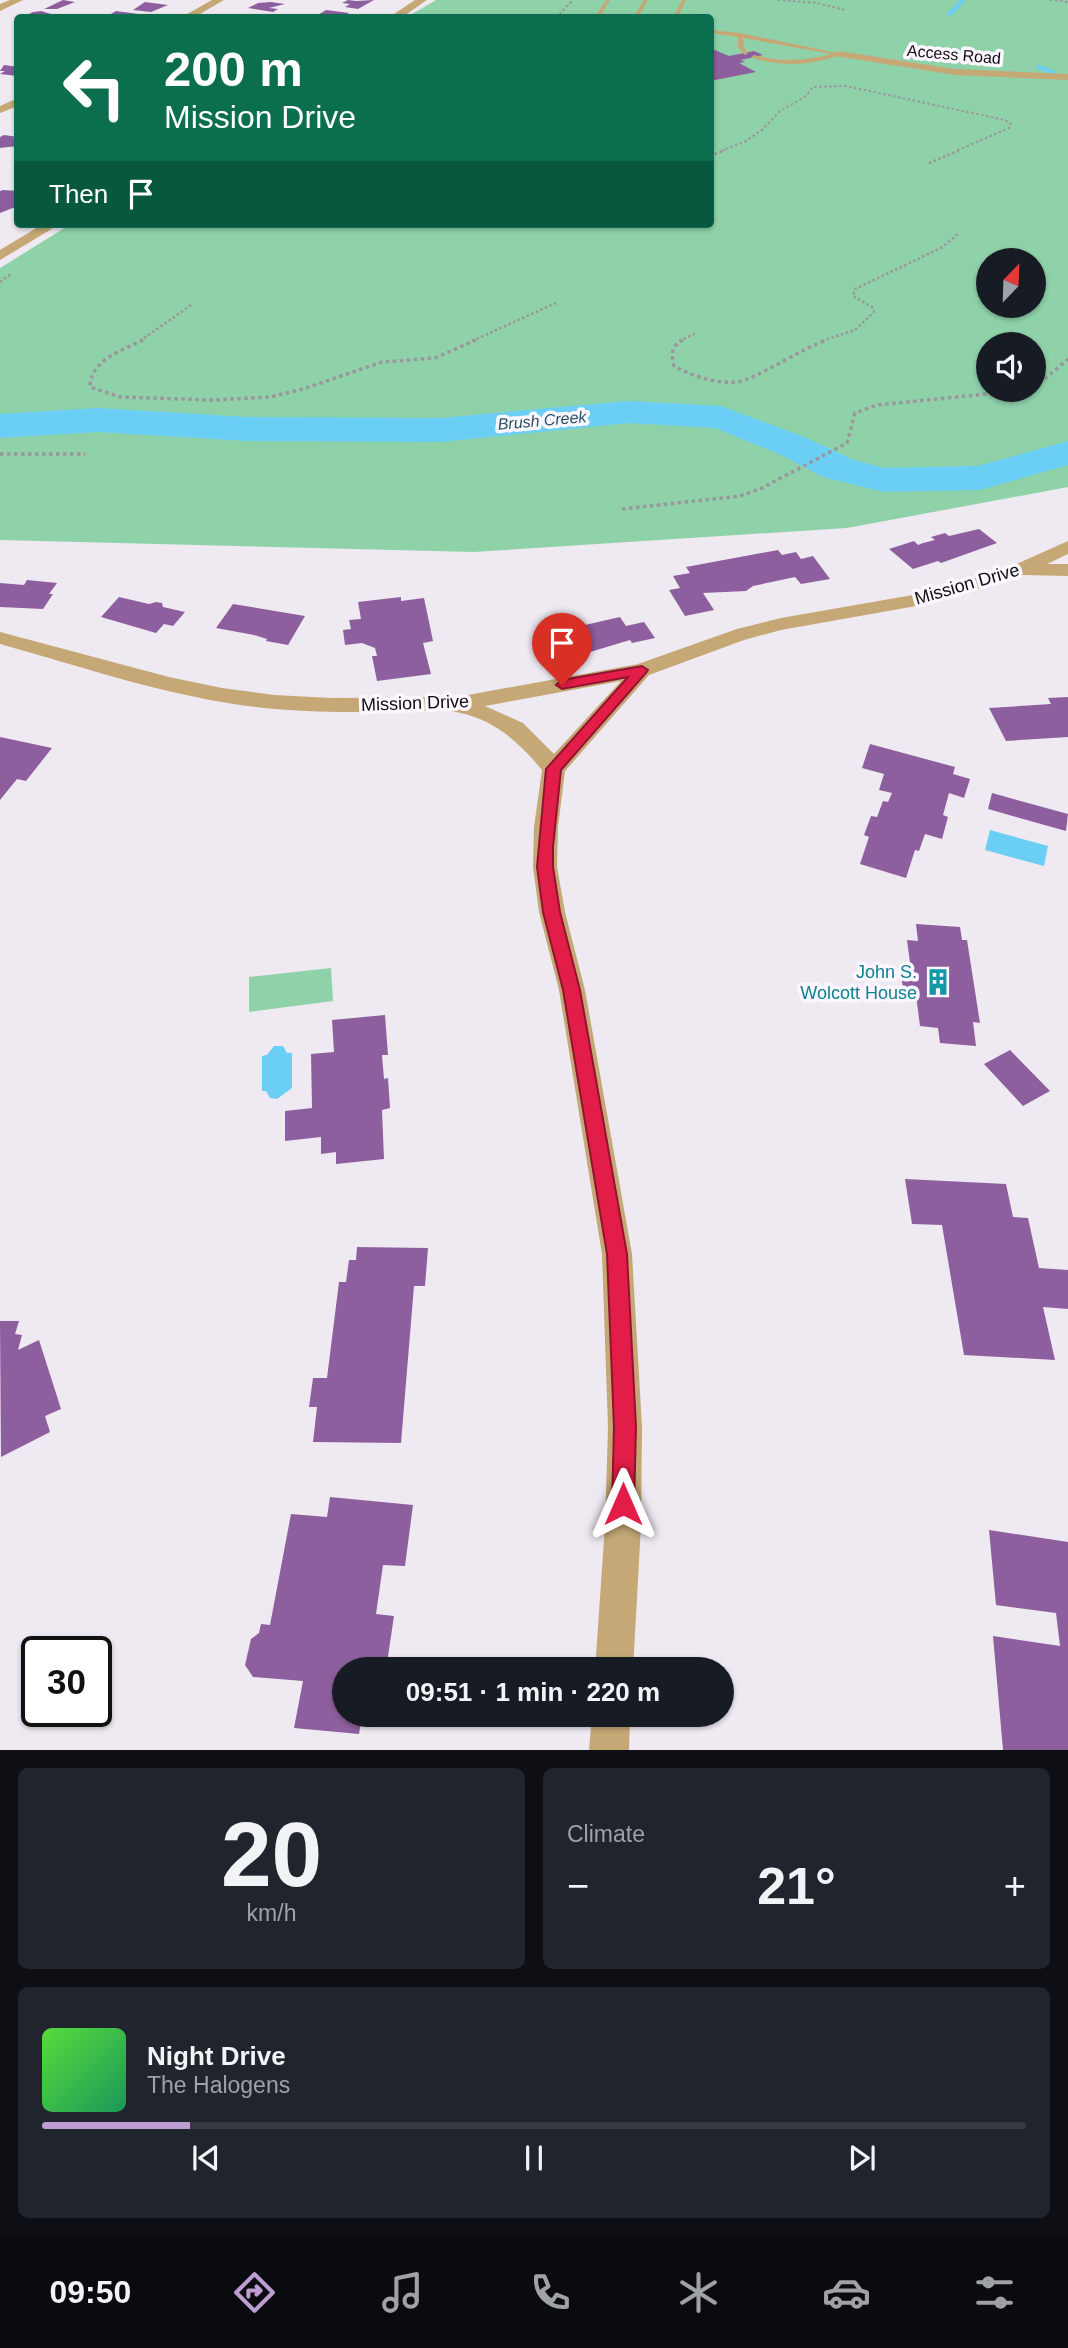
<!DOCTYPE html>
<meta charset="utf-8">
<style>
body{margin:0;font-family:Helvetica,sans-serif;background:#20242c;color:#f1f3f6;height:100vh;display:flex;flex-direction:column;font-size:26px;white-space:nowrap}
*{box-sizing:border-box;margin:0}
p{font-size:23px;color:#9ea1a6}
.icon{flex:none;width:38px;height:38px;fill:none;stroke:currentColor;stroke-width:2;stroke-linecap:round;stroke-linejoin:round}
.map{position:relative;height:1750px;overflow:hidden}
.panel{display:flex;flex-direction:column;gap:18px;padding:18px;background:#0d0f14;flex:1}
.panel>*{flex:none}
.banner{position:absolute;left:14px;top:14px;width:700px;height:214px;border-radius:7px;box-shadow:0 2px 5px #0004;background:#0b6e4f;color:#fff;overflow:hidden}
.needle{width:46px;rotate:23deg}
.fabs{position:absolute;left:976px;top:248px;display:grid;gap:14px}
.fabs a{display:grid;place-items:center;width:70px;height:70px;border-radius:50%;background:#171b24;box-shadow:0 2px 5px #0004;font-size:35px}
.speed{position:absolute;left:21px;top:1636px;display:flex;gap:14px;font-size:35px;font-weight:700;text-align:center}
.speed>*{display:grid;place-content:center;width:91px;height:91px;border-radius:50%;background:#171b24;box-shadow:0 2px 5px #0004;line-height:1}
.speed .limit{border:4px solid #111;border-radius:10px;background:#fff;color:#111}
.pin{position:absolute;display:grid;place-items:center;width:60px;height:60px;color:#fff;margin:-72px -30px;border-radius:50% 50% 50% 0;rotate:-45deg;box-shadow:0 0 7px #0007}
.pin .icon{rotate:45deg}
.me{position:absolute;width:77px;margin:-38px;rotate:0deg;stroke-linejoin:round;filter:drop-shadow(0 0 5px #0008)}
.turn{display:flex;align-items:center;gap:24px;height:147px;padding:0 35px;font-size:32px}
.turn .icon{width:91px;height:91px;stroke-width:2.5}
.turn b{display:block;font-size:49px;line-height:60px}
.then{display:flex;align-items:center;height:66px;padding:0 35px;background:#0003;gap:14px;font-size:26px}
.big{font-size:52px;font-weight:700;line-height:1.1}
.panel .tile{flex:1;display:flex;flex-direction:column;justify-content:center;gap:10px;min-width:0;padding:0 24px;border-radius:10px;background:#20242c}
.panel .dial{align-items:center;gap:0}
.dial b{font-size:91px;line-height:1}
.song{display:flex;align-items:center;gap:21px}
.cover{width:84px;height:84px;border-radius:10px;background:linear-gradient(135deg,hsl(110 70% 55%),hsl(150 70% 35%))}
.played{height:7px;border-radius:4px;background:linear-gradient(90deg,#bd9dd2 15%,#363941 15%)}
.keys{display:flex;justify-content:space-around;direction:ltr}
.heat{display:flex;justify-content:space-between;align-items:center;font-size:38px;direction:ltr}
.panel .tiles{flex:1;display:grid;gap:18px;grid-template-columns:1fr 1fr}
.tile:last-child{grid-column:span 2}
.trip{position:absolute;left:332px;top:1657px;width:402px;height:70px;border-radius:35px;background:#171b24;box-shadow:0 2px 5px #0004;font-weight:700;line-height:70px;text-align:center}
.menu{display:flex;height:112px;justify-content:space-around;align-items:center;background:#090b0e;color:#9ea1a6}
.menu .icon{width:49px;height:49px}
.menu .current{color:#bd9dd2}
.menu b{font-size:32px;color:#f1f3f6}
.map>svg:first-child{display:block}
</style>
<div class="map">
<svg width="1068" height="1750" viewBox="0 0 1068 1750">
<rect width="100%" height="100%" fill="#efe9f1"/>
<path fill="#8fd2aa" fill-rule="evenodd" d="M436,0h632v487l-221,41 -373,24 -474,-12v-272l71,-44h639v-206l-303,-1zM989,261h45v45h-45zM989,345h45v45h-45z
M331,968l2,33 -84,11v-35z"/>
<path fill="#6acef5" d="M990,830l58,16 -4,20 -59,-16z
M274,1046h9l4,7h5v35l-15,11 -7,-1 -4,-7h-4v-35l5,-1z"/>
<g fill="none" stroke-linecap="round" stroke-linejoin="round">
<path stroke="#6acef5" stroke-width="4.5" d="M950,14l13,-14
M1039,67l13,5"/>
<path fill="#6acef5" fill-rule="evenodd" d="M628,401l93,5 86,32 44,21 33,9 94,-2 90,-25v24l-88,25 -96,2 -61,-15 -44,-23 -64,-26 -87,-5 -188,19 -193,-1 -149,-9 -98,6v-24l98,-6 149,9 193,1z"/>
</g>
<path fill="#8e5f9e" d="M63,0l12,2 -18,7h-13z
M348,0l8,1 18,-1 -16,9 -13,-2 5,-3 -8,-1z
M145,2l23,3 -17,7 -18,-2z
M271,2l14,2 -16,4 9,1 -5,3 -25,-4 10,-5z
M326,10l23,3 -7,5h-29z
M41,11l13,4 -33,3 12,-6z
M116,11l30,4 -5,3h-37z
M710,48l19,8 25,-5 9,4 -22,5 4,2 -6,1 17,9 -46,9z
M4,65l14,2v9l-18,-2 5,-3h-5z
M4,135l14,2 -5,2 5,1v6l-18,2v-11z
M3,190l15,1v15l-18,7v-22z
M979,529l18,14 -56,20 -3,-2 -25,8 -24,-20 25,-8 4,4 5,-2 12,-3 -4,-3 14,-4 4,3z
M778,550l4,5 14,-3 5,7 12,-3 17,23 -29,5 -6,-7 -42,9 -7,5 -43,2 11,17 -29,6 -16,-26 11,-2 -7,-12 17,-3 -4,-6z
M27,580l30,3 -8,11h4l-10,15 -43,-2v-24l24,2z
M119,597l30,7 7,-2 6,1 1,4 22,5 -12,14 -9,-2 -8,9 -55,-16z
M401,597v4l23,-3 9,43 -10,2 8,31 -54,7 -5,-25h5l-2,-8 -13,-5 -17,2 -2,-15 8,-1 -2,-9 12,-1 -3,-17z
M233,604l72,12 -17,29 -22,-4 1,-2 -13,-4 -38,-7z
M620,617l6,9 18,-4 11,16 -23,5 -2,-3 -40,12 -2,-2 -28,6 -8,-14 30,-6 -6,-9z
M1068,697v40l-62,4 -17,-33 62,-4 -3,-6z
M0,737l52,11 -26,33 -9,-2 -17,21z
M870,744l85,23 -2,7 17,5 -6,19 -15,-5 -6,22 5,2 -6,22 -17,-5 -6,17 -4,-1 -9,28 -46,-14 9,-27 -5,-2 7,-19 6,1 6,-16 5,1 4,-9 -13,-3 5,-16 -22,-6z
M992,793l76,21 -2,17 -78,-22z
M916,924l44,3 2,13h5l13,83 -7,-1 3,24 -36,-3 -2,-15 -18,-2 -4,-31 -13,-8 -2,-10 10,-7 -4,-30 11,1z
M385,1015l3,40h-6l2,24 4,-1 2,30 -8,2 2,49 -48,5v-12l-15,2v-17l-36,4v-30l27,-3 -1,-54 23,-2 -2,-32z
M1010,1050l40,41 -27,15 -39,-42z
M905,1179l101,5 7,33 15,1 11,50 29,2v39l-25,-2 12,53 -91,-5 -22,-130 -30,-1z
M357,1247l71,1 -3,38h-11l-13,157 -88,-1 4,-35h-8l4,-29h14l12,-96h7l3,-22h7z
M0,1321h19l-4,13 7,1 -4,15 21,-10 22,69 -16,7 5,16 -49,25z
M330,1497l83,8 -8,61 -22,-1 -7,49 18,2 -8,54h-41v45h17l-3,19 -65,-6 9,-47 -50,-4 -8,-12 6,-26 8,-6 2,-9 9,1 21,-111 36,3z
M989,1530l79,12v208h-65l-10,-114 67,10 -4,-33 -60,-8z"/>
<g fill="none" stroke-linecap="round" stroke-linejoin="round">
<path stroke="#9b969c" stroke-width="2" stroke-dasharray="2.5 2.5" stroke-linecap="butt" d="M778,0l39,3 28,7
M1050,0l18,2
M556,18l17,-18
M721,151l25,-10 17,-12 17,-18 26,-15 7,-9 33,-1 159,34 6,4 -2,4 -53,23"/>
<path stroke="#9b969c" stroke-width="2.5" stroke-dasharray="2.5 2.5" stroke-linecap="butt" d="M710,156l15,-6
M929,163l31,-13
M0,282l11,-8
M140,341l51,-36
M472,341l84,-38
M679,341l17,-8
M822,341l33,-11 19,-18 -2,-5 -19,-11 2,-7 86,-41 17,-14"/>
<path stroke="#9b969c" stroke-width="3.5" stroke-dasharray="3.5 3.5" stroke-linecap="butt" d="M143,340c-20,10 -53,20 -53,47l30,10 93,3 57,-3 33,-8 79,-27 53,-4 41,-18
M683,340c-12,6 -12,14 -9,26 19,10 41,18 63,16 18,-2 67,-35 90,-42
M1034,388l34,-29
M0,454h85
M622,509l118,-13 22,-8 85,-45 8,-30 22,-8 149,-15"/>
<path fill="#c5a875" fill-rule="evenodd" d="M606,0h4l-11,18h-5z
M644,0h4l-10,18h-5z
M682,0h4l-8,18h-5z
M710,30l30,3 102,21c-26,11 -64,14 -91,3l3,-2c26,7 51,6 78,-1l-89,-16 1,9 4,6 -3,2 -7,-8v-10l-28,-4z"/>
<path fill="#c5a875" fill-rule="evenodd" d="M10,0h13l-23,11v-7z
M212,0h12l-31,18h-13z
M415,0h12l-26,18h-13z
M839,51l116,18 113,5v6l-113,-5 -120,-19 -1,-2z
M18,98v8l-18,7v-7z
M43,224h17l-60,36v-10z
M1068,541v13l-21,10h21v12l-45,-1 -90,28 -152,27 -37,10 -95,35 -84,96 -7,56 -1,40 8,45 20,78 47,264 10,173 -1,98 -8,145h-38l10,-145 3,-98 -6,-173 -43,-264 -20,-78 -6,-45 1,-40 8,-57c-23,-28 -48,-51 -86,-58 -16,-4 -36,-1 -53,0 -43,0 -85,1 -128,-3 -94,-8 -185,-40 -275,-65v-12l169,45 53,11 52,7 58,3 125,-1 181,-33 99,-35 44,-11 149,-26 82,-26zM621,681l-67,73 -31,-31 -38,-17z
M592,1715h38l-1,35h-40z"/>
</g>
<path fill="#e11d48" stroke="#92132f" stroke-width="2" d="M642,666l6,4 -2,3 -85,97 -8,77v20l7,45 20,78 47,264 9,173 -2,77 -3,8 -8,4 -8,-4 -3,-8 2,-77 -7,-173 -44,-264 -20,-78 -6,-45 9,-98 82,-92 -66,12 -6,-4 6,-5z"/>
<defs>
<symbol id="building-bare" viewBox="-9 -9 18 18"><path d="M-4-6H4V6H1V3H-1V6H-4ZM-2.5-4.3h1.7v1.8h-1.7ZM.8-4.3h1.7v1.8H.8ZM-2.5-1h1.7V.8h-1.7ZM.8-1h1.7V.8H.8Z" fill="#0f9aa8" stroke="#fcf6fe" stroke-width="2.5" paint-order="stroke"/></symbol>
</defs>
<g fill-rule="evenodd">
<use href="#building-bare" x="919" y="963" width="38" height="38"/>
</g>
<g text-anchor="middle" stroke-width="7" stroke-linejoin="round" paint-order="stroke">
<g font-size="16" fill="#0f0d0f" stroke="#fcf6fe">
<text transform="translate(954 54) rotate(5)" y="6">Access Road</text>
</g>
<g font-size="16" font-style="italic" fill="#265162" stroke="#fcf6fe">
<text transform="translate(542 420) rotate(-5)" y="6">Brush Creek</text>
</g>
<g font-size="18" fill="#0f0d0f" stroke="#fcf6fe">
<text transform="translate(967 584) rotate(-16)" y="6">Mission Drive</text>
<text transform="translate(415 703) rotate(-2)" y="6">Mission Drive</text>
</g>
<g font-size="18" fill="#0d838f" stroke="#fcf6fe" text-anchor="end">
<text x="917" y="978">John S.<tspan x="917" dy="21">Wolcott House</tspan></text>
</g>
</g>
</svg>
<div class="fabs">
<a><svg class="needle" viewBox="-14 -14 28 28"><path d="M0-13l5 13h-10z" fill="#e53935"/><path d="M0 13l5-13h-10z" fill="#9ea1a6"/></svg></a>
<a><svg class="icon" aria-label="sound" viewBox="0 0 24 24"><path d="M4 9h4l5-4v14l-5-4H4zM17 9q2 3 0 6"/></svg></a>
</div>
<div class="speed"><div class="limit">30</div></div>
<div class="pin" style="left:562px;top:685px;background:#d93025"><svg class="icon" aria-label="arrive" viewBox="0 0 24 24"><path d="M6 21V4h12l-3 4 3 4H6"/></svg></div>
<svg class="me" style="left:623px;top:1504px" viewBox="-20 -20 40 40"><path d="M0-17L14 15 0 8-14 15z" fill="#e11d48" stroke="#fff" stroke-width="4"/></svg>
<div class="trip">09:51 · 1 min · 220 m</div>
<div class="banner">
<div class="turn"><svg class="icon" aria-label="left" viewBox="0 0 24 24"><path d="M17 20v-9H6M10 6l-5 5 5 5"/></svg><div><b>200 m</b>Mission Drive</div></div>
<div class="then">Then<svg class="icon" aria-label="arrive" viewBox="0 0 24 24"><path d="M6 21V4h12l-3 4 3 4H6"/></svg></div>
</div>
</div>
<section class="panel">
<div class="tiles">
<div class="tile dial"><b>20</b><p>km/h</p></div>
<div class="tile"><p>Climate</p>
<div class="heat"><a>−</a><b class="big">21°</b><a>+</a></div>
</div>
<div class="tile">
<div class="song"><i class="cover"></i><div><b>Night Drive</b><p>The Halogens</p></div></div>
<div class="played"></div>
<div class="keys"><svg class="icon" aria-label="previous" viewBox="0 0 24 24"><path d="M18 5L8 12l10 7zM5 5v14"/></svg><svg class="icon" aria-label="pause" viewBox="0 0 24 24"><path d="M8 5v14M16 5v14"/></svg><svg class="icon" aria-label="next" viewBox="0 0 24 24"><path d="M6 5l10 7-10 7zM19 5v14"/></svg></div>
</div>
</div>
</section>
<nav class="menu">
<b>09:50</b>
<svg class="icon current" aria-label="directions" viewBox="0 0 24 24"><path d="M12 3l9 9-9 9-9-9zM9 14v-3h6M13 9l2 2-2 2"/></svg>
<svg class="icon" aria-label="music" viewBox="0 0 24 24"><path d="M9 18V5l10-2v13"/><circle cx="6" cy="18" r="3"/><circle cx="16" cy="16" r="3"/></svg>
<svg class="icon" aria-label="phone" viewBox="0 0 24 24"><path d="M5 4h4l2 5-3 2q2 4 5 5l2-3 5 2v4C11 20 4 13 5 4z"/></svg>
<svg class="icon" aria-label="climate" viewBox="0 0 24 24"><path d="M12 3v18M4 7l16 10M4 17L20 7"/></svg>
<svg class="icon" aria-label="car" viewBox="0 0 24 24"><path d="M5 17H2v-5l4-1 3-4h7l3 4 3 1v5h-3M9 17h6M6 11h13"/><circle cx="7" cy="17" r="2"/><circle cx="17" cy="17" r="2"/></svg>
<svg class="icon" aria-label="filters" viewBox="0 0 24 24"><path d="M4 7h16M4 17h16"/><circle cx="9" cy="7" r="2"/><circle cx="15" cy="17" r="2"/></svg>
</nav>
